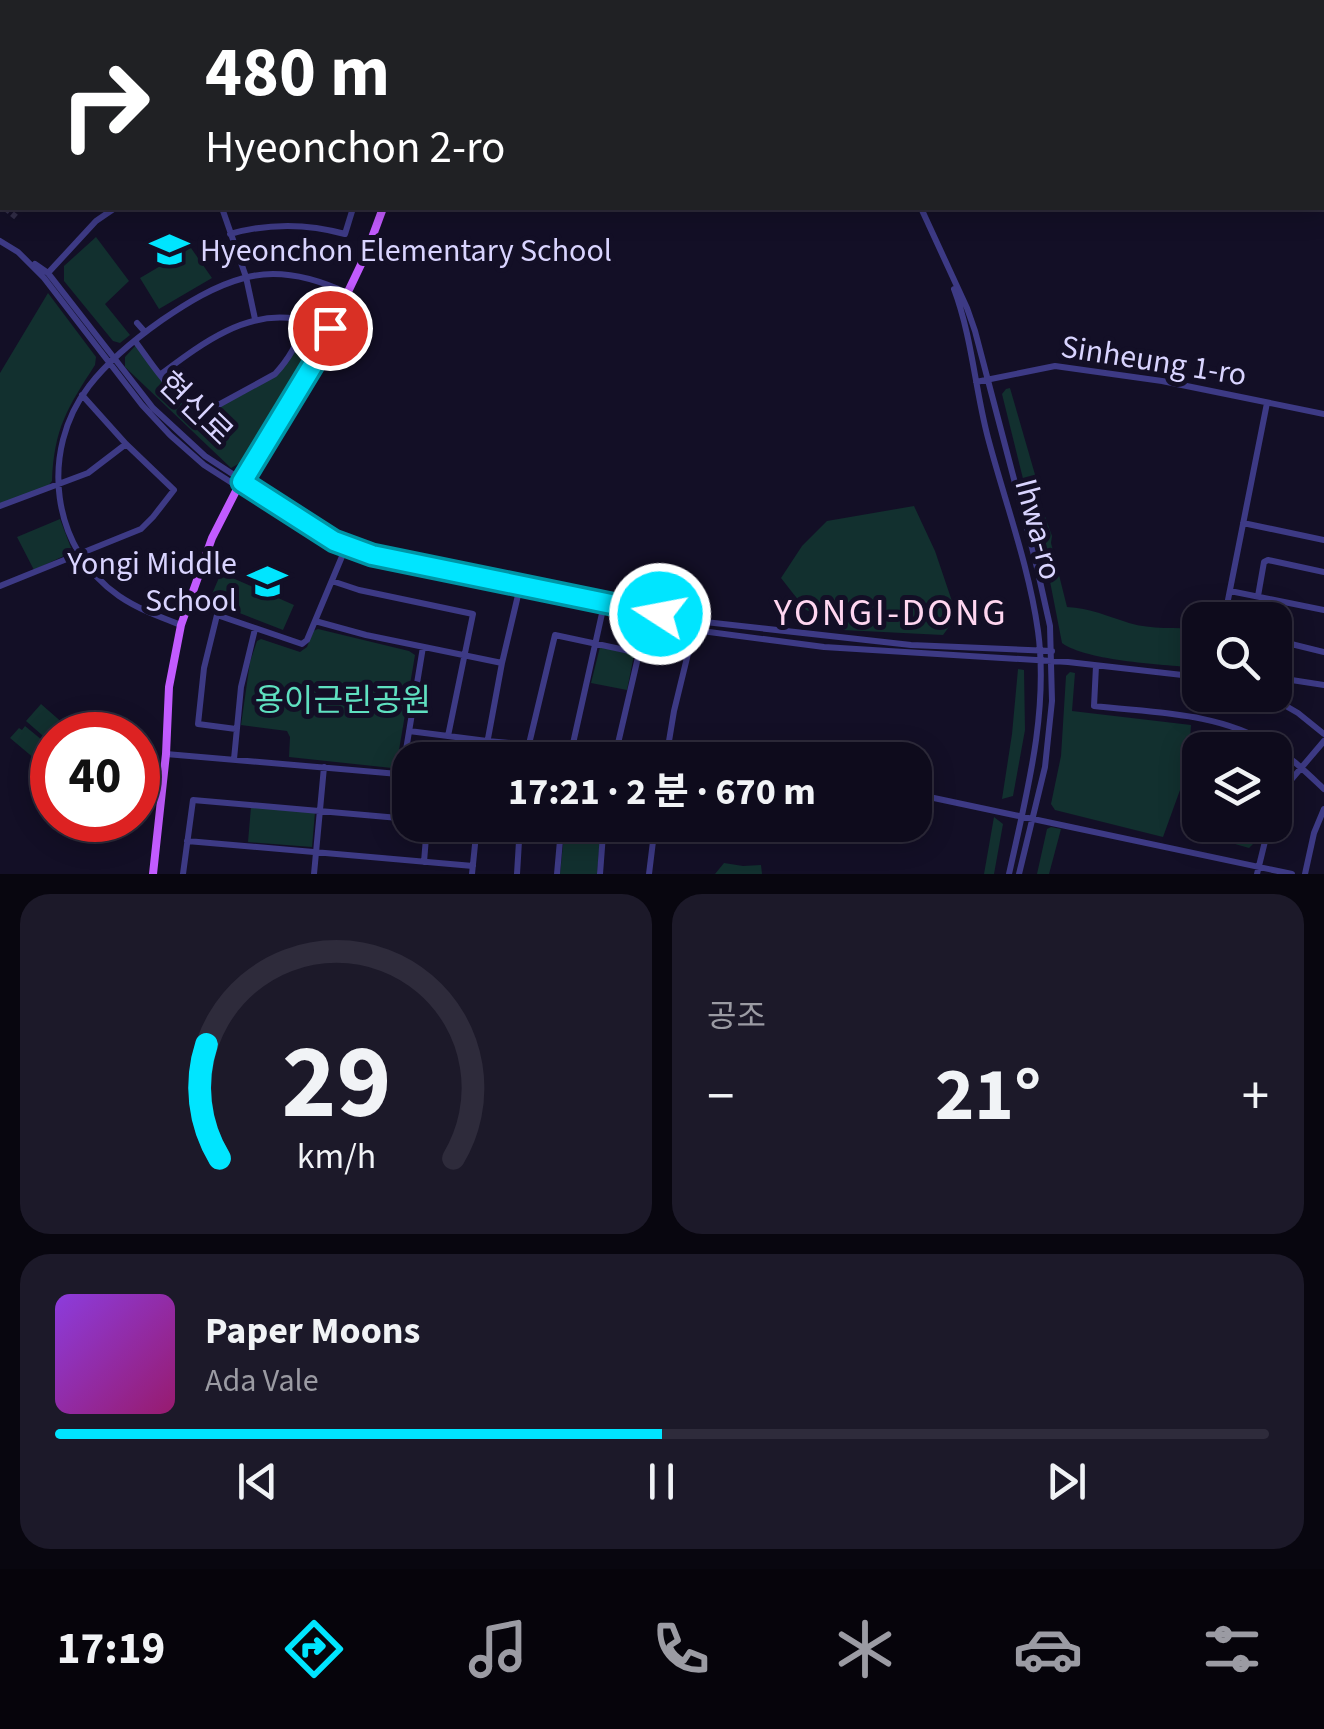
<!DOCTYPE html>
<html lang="ko">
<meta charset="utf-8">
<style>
body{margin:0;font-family:"Source Sans 3","Noto Sans KR",sans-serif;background:#1c1929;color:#f1f3f6;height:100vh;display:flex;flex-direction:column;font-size:38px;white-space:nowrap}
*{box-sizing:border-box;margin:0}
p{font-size:32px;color:#9b9ba3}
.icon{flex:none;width:55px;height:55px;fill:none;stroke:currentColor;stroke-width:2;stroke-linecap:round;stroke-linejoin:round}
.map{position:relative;height:874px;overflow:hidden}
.panel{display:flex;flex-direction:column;gap:20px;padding:20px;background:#08060f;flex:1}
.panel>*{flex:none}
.guide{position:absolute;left:0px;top:0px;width:1325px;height:210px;box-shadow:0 5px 25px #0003,0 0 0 2px #2e2b3b;background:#202124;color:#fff;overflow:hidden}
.buttons{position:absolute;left:1182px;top:602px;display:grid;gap:20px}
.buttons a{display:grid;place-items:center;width:110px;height:110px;border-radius:20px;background:#0e0b1c;box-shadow:0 5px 25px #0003,0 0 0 2px #2e2b3b;font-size:50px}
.speed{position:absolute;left:30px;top:712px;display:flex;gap:20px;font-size:50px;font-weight:700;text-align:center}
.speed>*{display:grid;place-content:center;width:130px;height:130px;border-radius:50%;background:#0e0b1c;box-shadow:0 5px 25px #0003,0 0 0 2px #2e2b3b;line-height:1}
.speed .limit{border:15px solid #d22;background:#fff;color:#111}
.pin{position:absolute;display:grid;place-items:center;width:85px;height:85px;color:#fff;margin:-42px;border:5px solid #fff;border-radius:50%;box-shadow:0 2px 10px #0007}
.me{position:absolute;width:110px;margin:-55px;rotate:281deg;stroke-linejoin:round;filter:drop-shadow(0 0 8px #0008)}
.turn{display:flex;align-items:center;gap:35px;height:210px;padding:0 40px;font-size:45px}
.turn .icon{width:130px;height:130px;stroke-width:2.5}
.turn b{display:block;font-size:70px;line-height:85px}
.big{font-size:75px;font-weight:700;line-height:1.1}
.panel .tile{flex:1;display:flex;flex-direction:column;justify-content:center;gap:15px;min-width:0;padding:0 35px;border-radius:30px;background:#1c1929}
.panel .dial{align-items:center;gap:0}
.dial svg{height:260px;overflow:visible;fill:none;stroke:#2e2b3b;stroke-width:7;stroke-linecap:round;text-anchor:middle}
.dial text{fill:#f1f3f6;stroke:none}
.song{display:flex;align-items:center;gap:30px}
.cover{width:120px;height:120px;border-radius:15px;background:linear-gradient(135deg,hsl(270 70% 55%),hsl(320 70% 35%))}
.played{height:10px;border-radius:5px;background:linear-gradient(90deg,#00e5ff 50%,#2e2b3b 50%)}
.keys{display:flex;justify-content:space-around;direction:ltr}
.heat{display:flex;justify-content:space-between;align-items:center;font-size:55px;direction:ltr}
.panel .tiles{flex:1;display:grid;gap:20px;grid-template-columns:1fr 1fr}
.tile:last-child{grid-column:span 2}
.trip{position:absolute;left:392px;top:742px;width:540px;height:100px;border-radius:30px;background:#0e0b1c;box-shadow:0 5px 25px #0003,0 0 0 2px #2e2b3b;font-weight:700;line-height:100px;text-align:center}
.tab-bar{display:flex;height:160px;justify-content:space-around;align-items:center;background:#06040b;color:#9b9ba3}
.tab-bar .icon{width:70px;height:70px}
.tab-bar .current{color:#00e5ff}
.tab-bar b{font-size:45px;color:#f1f3f6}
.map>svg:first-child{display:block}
</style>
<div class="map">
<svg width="1324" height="874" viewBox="0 0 1324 874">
<rect width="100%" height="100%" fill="#130f26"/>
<path fill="#12302f" d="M96,237l33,44 -24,23 25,31 -10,8 -7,-2 -49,-60v-15z
M191,248l21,30 -53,31 -19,-31z
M48,293l48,64 -1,8c-27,42 -41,63 -43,116l-4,5 -48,19v-132z
M321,296l11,8 -24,60 -66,98 -11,6 -106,-101v-10l12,-13 47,58 27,7 64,-36 8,-8 19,-39z
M1010,388l28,97 -1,9 15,42 -1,7 16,64c23,1 40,9 62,16 23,7 47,4 71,6v39c-33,-3 -114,-7 -138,-25l-22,-113 -6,-7 -32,-129 4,-5z
M914,506l21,45 22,65 -14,19 -100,-5 -10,-9 -27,-11 -25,-32 21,-32 25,-25z
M60,519l11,29 -1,5 -36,17 -17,-33z
M221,573l73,32 -11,25 -74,-29z
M318,629l91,22 6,4 -18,107 -5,6 -103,-11 1,-20 -3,-6 -46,-6 9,-63 7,-21 4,-2 39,13 7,-5 6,-16z
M600,647l34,8 -7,35 -36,-7z
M1018,669l6,1 1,60 -12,66 -11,3 10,-65z
M1070,672l5,1 -3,38 119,14 -3,43 -25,69 -108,-27 -4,-6 10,-48 5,-80z
M41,704l24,21 -8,10h-5l-2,7 -24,-21z
M25,726l23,19 -13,14 -25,-21 9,-10 3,2z
M49,749l3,2v39l-22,-19z
M251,807l64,5 -3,35 -64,-5z
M994,817l9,7 -9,50h-10z
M1224,825h35l-6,19 -4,4 -28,-8z
M1051,827l10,2 -12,45h-12l10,-45z
M564,835l36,3 -3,36h-37z
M724,863l19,3 18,-1 1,9h-47z"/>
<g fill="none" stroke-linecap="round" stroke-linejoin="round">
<path stroke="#312d47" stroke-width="6" stroke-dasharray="6 3" stroke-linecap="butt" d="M5,208l11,9"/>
<path stroke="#3d3a85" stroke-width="6" d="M388,0l8,2
M817,0v2
M883,0v2
M892,0l1,2
M337,2l1,-2
M369,2l1,-2
M222,208l24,69 9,42
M921,208l46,100 8,23 60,228 15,67 2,75 -7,66 -26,107
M230,234c39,-11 76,-11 115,0l8,-26
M0,241l18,11 26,26 98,127 28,30 34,30 139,89 45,12 131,25 175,39 130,17 244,15 132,15
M35,264l13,9 105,135 52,48 130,85 38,14 323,66 215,24 141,6
M48,273l48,-52 19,-13
M954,289c18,48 21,100 34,149 17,64 41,128 50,193 11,81 -12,165 -29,243
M137,323l8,9
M135,341c19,25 43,68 76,68l64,-35c12,-13 23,-31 27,-48l-6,-7c-51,-9 -96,26 -135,55
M976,382l79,-16 107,15 162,33
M0,506l88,-33 38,-29
M1243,523l81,17
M332,581l27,9 114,24 -25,122 39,5 179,16
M0,586l141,-57 12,-12 21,-27 -48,-46 -44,-49
M1230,591l94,19
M1258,596l6,-34 4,-2 56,12
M1224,620l43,-217
M315,621l51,14 136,28
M181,625c-21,-8 -43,-16 -62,-29 -68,-47 -80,-145 -30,-210 20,-26 46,-47 73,-66 25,-17 52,-34 82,-42 35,-10 71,0 103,15
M1275,640l49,12
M1096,666l-2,40c58,7 124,6 175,38 21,12 38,29 55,45
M1285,679l6,-34
M1267,695l31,18 26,21
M1277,700l8,-21 39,6
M236,729l-38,-5 6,-56 13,-53 85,29 5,-4 36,-86
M409,731l39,5
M529,744l26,-109 84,18 -23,99
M572,748l31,-139
M166,754l244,21
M234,759l7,-72 14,-58
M666,759l8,-48 20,-82
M484,760l18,-97 17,-72
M402,774l21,-127
M915,794l377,80
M1275,809l10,-22 39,-46
M516,825l137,15
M187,841l286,25
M424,862l3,-37
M183,874l10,-74 217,19
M314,874l10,-107
M472,874l5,-49
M517,874l3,-49
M557,874l4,-45
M600,874l3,-40
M649,874l6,-49
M1257,874l12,-49
M1305,874l9,-41 10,-24"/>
<path stroke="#c25bff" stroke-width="8" d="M447,2l2,-2
M463,2l3,-2
M153,874l13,-120 3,-67 12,-62 31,-87 26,-51 76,-124 52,-109 17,-46"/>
</g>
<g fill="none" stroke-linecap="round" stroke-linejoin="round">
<defs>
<path id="route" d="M330,328l-16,35 -72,119 92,59 38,14 288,59"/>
</defs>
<use href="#route" stroke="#0095a6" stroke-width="25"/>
<use href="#route" stroke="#00e5ff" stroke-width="18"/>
</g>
<defs>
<symbol id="school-bare" viewBox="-9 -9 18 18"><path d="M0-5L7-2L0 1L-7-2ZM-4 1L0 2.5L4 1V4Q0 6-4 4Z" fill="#00e5ff" stroke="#130f26" stroke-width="2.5" paint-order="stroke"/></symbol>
</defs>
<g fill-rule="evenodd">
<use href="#school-bare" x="142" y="222" width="55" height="55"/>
<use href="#school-bare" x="240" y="554" width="55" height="55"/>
</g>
<g text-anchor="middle" stroke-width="10" stroke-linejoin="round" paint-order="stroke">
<g font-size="32" fill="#d9d4ff" stroke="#130f26" text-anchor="start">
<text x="200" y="261">Hyeonchon Elementary School</text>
<text x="237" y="574" text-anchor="end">Yongi Middle<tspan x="237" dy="37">School</tspan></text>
</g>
<g font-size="32" fill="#d9d4ff" stroke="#130f26">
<text transform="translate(1154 360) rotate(9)" y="11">Sinheung 1-ro</text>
<text transform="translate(196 408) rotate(44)" y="11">현신로</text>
<text transform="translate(1039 529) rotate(75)" y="11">Ihwa-ro</text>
</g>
<g font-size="32" fill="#5fe0c0" stroke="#130f26">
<text x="343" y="711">용이근린공원</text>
</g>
<g font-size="38" letter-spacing="2.5" fill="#ffd6f0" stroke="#130f26">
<text x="891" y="625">YONGI-DONG</text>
</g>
</g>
</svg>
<div class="buttons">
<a><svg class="icon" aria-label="search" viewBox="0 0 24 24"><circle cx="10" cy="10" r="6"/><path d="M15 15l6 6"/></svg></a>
<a><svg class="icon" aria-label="layers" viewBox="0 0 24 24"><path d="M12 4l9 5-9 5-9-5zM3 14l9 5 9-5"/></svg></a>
</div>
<div class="speed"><div class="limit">40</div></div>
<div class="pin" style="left:330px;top:328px;background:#d93025"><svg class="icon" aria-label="arrive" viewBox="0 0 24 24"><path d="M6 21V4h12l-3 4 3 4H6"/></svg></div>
<svg class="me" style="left:660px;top:614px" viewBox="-20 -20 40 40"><circle r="17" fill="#00e5ff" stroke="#fff" stroke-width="3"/><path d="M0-11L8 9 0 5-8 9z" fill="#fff"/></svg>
<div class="trip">17:21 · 2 분 · 670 m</div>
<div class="guide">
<div class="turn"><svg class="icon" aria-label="right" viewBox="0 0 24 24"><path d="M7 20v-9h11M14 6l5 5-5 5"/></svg><div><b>480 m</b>Hyeonchon 2-ro</div></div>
</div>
</div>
<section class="panel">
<div class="tiles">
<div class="tile dial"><svg viewBox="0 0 100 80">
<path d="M14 69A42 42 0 1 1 86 69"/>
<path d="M14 69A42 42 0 0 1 10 34" stroke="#00e5ff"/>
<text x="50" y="56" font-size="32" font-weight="700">29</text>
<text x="50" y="72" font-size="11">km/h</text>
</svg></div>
<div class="tile"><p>공조</p>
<div class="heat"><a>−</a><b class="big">21°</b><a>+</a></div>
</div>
<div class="tile">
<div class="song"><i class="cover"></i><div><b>Paper Moons</b><p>Ada Vale</p></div></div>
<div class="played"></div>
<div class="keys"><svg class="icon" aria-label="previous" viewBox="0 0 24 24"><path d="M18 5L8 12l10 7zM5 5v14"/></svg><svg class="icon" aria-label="pause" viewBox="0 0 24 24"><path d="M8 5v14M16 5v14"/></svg><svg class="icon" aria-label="next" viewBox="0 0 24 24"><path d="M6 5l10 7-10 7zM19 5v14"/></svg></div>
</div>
</div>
</section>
<nav class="tab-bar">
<b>17:19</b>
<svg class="icon current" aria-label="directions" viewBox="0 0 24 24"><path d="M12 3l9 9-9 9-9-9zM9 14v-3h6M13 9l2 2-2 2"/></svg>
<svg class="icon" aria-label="music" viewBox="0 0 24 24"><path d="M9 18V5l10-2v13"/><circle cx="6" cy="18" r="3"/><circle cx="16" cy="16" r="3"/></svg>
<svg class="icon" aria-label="phone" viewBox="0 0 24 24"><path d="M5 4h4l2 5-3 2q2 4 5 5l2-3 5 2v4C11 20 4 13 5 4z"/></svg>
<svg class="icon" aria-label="climate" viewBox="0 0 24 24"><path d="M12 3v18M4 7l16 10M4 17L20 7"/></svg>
<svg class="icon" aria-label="car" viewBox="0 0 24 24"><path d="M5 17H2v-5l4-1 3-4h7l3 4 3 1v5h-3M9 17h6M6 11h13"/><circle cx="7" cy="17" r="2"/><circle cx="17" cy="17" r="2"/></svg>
<svg class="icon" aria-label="filters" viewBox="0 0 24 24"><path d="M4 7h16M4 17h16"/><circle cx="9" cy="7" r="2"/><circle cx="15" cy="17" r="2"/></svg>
</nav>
